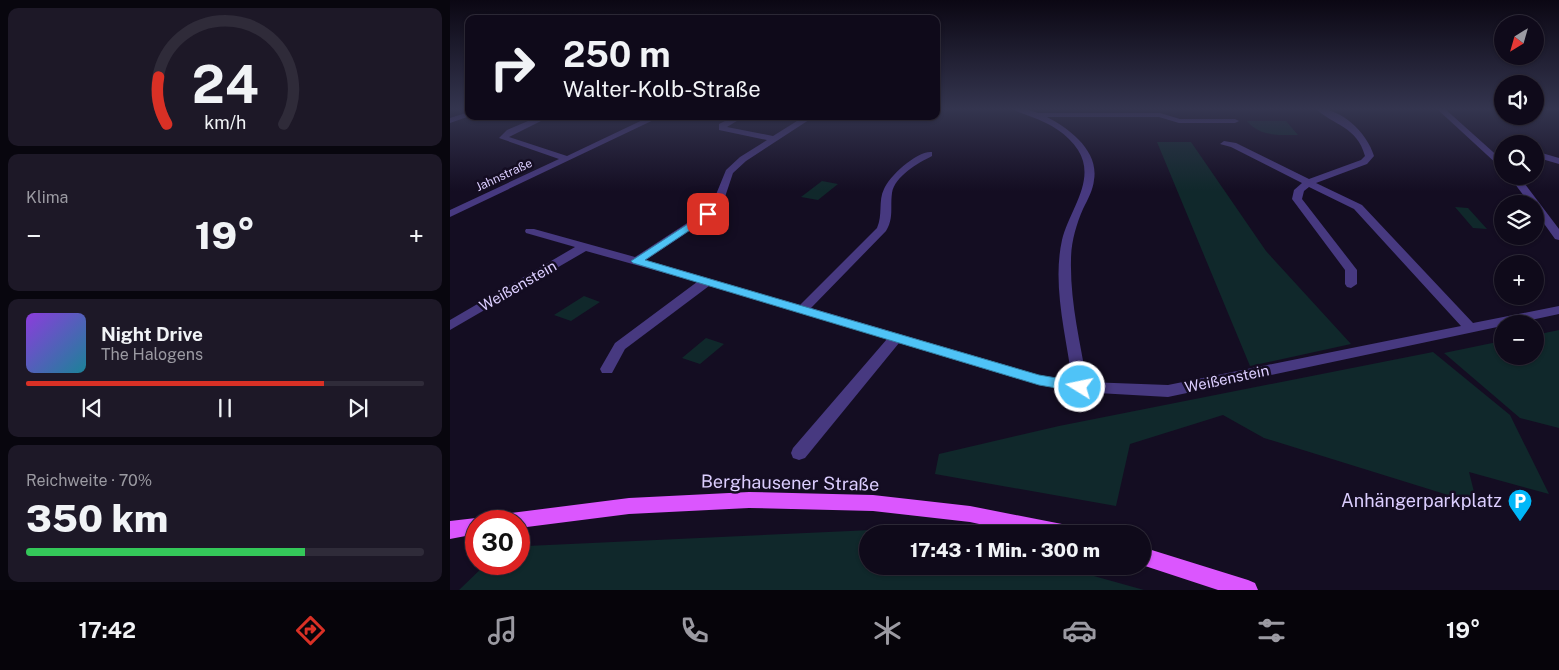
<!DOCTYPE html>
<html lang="de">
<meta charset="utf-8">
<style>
body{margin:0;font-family:"Public Sans",sans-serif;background:#1d1827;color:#f1f3f6;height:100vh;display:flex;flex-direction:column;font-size:19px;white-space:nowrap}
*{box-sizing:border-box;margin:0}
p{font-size:16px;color:#9b9aa2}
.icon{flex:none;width:28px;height:28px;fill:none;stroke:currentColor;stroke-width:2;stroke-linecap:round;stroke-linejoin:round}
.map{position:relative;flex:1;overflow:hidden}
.side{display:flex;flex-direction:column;gap:8px;padding:8px;background:#08060e;width:450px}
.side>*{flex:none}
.hud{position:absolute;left:15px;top:15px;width:475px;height:105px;border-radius:10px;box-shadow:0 1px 4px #0004,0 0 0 1px #2f2b39;background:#0f0a1a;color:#f1f3f6;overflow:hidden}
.needle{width:32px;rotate:217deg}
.tools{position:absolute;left:1044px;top:15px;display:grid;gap:10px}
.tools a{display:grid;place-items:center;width:50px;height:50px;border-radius:50%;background:#0f0a1a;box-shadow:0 1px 4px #0004,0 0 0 1px #2f2b39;font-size:25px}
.speed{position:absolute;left:15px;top:510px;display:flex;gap:10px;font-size:25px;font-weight:700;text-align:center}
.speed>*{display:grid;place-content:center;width:65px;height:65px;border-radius:50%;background:#0f0a1a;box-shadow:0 1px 4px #0004,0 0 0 1px #2f2b39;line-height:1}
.speed .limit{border:8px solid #d22;background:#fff;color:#111}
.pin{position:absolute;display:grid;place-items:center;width:42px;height:42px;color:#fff;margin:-21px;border-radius:10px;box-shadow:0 2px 8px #0006}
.me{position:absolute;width:55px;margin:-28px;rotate:280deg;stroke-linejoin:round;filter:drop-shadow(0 0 4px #0008)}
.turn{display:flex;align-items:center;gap:18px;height:105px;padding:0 15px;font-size:22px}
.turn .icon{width:65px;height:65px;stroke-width:2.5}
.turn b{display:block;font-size:35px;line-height:42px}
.big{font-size:38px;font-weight:800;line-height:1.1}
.side .card{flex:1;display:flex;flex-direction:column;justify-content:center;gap:8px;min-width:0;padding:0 18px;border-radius:10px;background:#1d1827}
.side .dial{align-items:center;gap:0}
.dial svg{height:130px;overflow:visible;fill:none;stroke:#2f2b39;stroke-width:7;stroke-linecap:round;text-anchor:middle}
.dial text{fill:#f1f3f6;stroke:none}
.song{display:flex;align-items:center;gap:15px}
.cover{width:60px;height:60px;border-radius:8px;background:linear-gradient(135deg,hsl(270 70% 55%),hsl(190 70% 35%))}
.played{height:5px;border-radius:2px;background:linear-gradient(90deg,#d93025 75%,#2f2b39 75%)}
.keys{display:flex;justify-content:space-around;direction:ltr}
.heat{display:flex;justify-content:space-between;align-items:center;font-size:28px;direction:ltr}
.charge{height:8px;border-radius:4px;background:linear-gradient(90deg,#34c759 70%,#2f2b39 0)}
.trip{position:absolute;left:409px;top:525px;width:292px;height:50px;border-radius:25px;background:#0f0a1a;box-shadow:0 1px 4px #0004,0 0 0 1px #2f2b39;font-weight:800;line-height:50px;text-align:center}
.menu{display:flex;height:80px;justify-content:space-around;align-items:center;background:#06040a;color:#9b9aa2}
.menu .icon{width:35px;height:35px}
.menu .selected{color:#d93025}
.menu b{font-size:22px;color:#f1f3f6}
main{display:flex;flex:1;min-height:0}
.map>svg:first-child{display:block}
</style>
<main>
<section class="side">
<div class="card dial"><svg viewBox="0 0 100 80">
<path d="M14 69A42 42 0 1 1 86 69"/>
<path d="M14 69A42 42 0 0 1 9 40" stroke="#d93025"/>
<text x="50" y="56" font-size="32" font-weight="700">24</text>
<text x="50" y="72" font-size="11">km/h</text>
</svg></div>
<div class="card"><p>Klima</p>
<div class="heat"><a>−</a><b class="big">19°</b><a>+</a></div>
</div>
<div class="card">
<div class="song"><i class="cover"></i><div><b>Night Drive</b><p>The Halogens</p></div></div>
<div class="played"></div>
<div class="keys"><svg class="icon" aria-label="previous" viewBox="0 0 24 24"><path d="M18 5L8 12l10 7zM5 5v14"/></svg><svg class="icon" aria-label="pause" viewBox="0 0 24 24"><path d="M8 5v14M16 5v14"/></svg><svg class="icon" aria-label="next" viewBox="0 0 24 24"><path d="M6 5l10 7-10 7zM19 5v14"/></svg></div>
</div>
<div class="card"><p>Reichweite · 70%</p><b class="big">350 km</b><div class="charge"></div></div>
</section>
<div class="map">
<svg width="1109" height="590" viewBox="0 0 1109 590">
<rect width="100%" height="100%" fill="#140d22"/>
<path fill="#10282b" d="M797,121h39l12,14c-18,0 -38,2 -51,-14z
M707,142h34l75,109 85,93 -101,22z
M372,181l16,3 -20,16 -17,-3z
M1005,207l13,1 19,21 -14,-1z
M134,296l16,6 -29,19 -17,-6z
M1109,330v98l-39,-10 -76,-65 58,-12v15h33v-21z
M256,338l18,6 -24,20 -18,-6z
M983,352l77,63 39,79 -80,-22 8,32 -213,-66 -41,-23 -93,29 -14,62 -181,-32 4,-20 120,-28z
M422,530l19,4h-23v32h190l86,24h-685l27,-26h33v-15l8,-3z"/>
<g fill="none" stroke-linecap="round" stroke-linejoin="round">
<path fill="#473980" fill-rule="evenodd" d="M561,108h12l15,5h122l20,6h55l4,2 -4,2h-56l-20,-6h-112c23,12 52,34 47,63 -1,10 -6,19 -11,29 -7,16 -12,34 -12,51 -1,41 9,82 16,122l81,3 293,-59 -107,-117 -45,-22 -5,4 -2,8 55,71v14l-6,4 -4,-1 -2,-3v-14l-53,-71 2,-9 8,-7 -71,-36 -11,-3 4,-3 12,2 73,36 52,-19 4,-4c-8,-30 -31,-30 -50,-48 26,0 52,24 59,48l-7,8 -51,19 46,22 111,118 86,-17v8l-46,10h-11v2l-334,71 -88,-5 -41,-7 -140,-42 -94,115 -6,2 -6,-2 -2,-5 2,-5 94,-109 -178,-53 -84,63 -13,24h-10l-2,-4 15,-26 82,-61 -111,-31 -136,79v-10l125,-73 -49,-14 -1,-2 1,-2h8l101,28 69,-45 11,-15 11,-27 14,-13 27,-17 -48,-10v-6l16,-8h10l-18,11 46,9 32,-20h10l-69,45 -13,12 -8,24 -13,19 -66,44 154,45 77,-77c6,-13 1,-27 7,-39 5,-13 34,-39 48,-37v4c-14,7 -37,20 -40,37 -2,14 2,25 -6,38l-75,77 228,67 33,5c-6,-45 -20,-95 -10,-140 7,-30 35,-60 16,-90 -10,-16 -29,-27 -46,-33 -7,-3 -15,-5 -21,-9z
M986,108h8l58,52v7l-3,-1z
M19,112l1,4 -20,7v-5z
M90,116h11l-42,21 58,19 84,-40h11l-212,101v-7l109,-51 -60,-21 8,-8z
M1085,151l24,7v6l-24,-7z
M1059,176h10l40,53v11l-4,-1 -20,-28v-7h-5z"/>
<path fill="#db56fe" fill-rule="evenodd" d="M299,492l124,3 97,11 97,19 7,3 2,6h-51l-55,-12 -97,-11 -124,-3 -120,6 -110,14v-7h-17l3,-6 6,-2 118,-15z
M26,518l7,3h-7v13l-26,5v-18z
M692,547l106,33 7,3 3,7h-40l-76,-25z"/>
</g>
<linearGradient id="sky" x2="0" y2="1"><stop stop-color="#0b0713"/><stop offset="0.57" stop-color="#34354f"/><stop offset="1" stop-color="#34354f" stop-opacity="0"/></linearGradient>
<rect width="1109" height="191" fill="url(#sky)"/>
<path fill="#4fc3f7" stroke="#337fa1" d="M258,211l3,1v4l-66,44 394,115 41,7 5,2 2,3 -2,4 -5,1 -41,-7 -406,-122 -2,-2z"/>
<defs>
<symbol id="parking-pin" viewBox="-11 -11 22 30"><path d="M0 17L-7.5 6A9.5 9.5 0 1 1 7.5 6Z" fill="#01b7f8" stroke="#140d22"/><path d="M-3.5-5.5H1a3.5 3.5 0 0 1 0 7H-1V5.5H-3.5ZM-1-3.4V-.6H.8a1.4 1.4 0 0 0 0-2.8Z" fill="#fff"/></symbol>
</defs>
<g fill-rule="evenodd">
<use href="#parking-pin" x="1056" y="487" width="28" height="38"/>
</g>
<g text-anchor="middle" stroke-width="5" stroke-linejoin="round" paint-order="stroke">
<g font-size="12" fill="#dcceff" stroke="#140d22">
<text transform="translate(54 175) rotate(-25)" y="4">Jahnstraße</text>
</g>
<g font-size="15" fill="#dcceff" stroke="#140d22">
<text transform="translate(68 286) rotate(-30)" y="5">Weißenstein</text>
<text transform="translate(777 379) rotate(-12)" y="5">Weißenstein</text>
</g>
<g font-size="18" fill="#dcceff" stroke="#140d22">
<text transform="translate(340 483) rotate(1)" y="6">Berghausener Straße</text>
</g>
<g font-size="18" fill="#dcceff" stroke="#140d22" text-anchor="end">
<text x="1052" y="507">Anhängerparkplatz</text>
</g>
</g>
</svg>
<div class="tools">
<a><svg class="needle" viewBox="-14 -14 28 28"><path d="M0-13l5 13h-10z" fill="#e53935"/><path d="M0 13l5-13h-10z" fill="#9b9aa2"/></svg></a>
<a><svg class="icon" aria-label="sound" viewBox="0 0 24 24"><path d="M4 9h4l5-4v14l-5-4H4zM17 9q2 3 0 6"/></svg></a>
<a><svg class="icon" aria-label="search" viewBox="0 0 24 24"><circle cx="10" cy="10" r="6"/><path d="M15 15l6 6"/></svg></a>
<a><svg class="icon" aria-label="layers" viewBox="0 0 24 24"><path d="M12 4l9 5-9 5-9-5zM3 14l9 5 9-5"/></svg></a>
<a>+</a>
<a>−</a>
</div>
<div class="speed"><div class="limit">30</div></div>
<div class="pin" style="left:258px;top:214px;background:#d93025"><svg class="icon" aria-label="arrive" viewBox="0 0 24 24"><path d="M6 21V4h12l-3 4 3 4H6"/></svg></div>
<svg class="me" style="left:630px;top:387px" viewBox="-20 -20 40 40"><circle r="17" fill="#4fc3f7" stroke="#fff" stroke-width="3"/><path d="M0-11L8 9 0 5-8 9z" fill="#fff"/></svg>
<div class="trip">17:43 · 1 Min. · 300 m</div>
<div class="hud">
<div class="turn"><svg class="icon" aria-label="right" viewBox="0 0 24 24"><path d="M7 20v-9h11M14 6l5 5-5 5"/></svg><div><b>250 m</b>Walter-Kolb-Straße</div></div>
</div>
</div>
</main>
<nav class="menu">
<b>17:42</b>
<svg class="icon selected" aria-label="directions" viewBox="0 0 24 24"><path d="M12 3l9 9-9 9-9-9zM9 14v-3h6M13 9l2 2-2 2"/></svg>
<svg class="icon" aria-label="music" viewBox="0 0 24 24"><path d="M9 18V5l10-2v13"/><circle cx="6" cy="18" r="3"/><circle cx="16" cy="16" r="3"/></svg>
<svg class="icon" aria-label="phone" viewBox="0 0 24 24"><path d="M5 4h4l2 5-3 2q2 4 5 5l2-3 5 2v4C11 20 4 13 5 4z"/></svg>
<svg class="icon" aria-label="climate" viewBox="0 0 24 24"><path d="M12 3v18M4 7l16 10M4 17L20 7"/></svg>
<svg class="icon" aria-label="car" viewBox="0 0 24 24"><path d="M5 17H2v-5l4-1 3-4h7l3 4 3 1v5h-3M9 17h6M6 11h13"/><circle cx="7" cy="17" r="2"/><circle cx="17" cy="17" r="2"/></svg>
<svg class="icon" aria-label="filters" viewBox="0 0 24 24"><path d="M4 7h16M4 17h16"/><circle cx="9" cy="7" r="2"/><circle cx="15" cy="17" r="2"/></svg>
<b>19°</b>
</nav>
